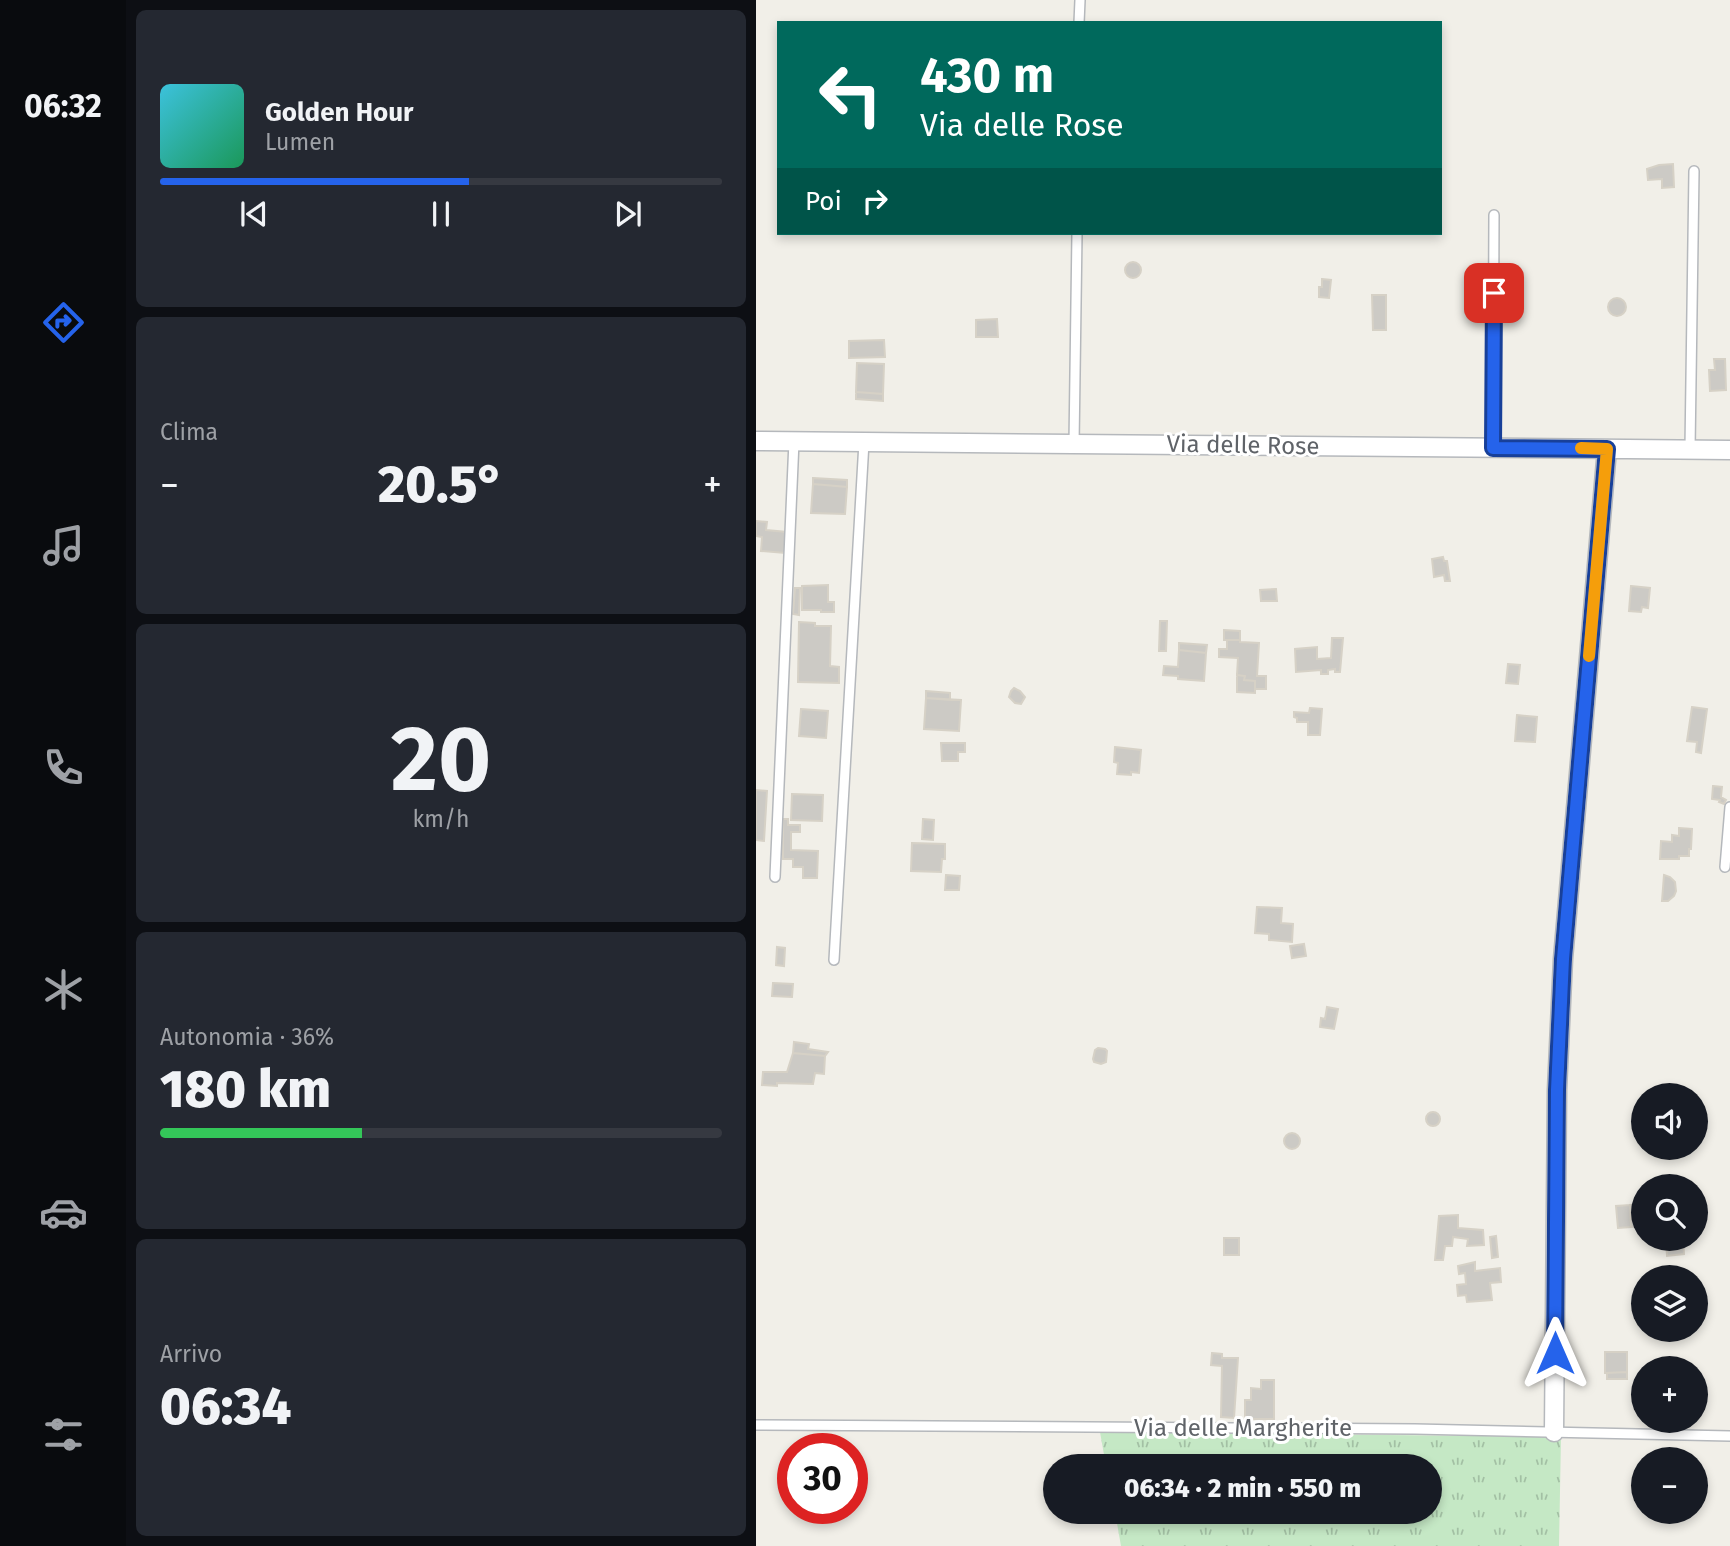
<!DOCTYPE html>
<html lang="it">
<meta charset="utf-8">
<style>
body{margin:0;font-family:"Fira Sans",sans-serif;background:#242831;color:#f1f3f6;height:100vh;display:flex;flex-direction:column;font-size:26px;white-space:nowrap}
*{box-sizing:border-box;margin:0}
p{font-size:23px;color:#9ea1a6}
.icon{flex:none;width:38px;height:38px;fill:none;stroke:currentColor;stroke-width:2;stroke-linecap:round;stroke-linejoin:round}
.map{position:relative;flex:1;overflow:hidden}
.details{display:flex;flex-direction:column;gap:10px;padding:10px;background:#0d0f14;width:630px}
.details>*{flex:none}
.hud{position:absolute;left:21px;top:21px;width:665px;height:214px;border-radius:0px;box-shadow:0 4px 10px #0003;background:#00695c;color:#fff;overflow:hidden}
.controls{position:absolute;left:875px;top:1083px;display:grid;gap:14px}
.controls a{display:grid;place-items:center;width:77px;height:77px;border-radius:50%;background:#171b24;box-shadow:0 4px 10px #0003;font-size:35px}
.speed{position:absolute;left:21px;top:1433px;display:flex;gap:14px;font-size:35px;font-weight:700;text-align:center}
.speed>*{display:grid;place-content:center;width:91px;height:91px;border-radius:50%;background:#171b24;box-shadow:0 4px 10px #0003;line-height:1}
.speed .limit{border:10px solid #d22;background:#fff;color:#111}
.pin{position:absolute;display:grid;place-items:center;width:60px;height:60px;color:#fff;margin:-30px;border-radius:14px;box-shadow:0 4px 10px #0006}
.me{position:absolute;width:77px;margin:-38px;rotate:0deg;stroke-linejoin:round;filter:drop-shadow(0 0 5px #0008)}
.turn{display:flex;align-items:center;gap:24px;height:147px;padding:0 28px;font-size:32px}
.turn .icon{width:91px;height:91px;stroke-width:2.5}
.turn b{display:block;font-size:49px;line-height:60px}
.then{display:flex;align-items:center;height:66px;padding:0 28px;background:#0003;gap:14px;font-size:26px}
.big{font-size:52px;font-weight:800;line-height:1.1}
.details .card{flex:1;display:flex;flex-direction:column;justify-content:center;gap:10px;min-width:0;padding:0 24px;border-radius:10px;background:#242831}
.details .dial{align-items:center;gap:0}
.dial b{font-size:91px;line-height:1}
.song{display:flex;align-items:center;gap:21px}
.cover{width:84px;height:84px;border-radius:10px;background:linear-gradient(135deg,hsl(190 70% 55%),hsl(150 70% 35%))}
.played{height:7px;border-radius:4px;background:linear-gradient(90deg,#2563eb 55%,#363941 55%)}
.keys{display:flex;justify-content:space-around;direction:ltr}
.heat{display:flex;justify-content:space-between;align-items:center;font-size:38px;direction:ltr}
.charge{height:10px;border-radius:5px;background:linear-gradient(90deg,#34c759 36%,#363941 0)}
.trip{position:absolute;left:287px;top:1454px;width:399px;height:70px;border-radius:35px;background:#171b24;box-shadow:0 4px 10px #0003;font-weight:800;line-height:70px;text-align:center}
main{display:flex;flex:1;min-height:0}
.tabs{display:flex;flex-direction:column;width:126px;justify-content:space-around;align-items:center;background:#090b0e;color:#9ea1a6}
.tabs .icon{width:49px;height:49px}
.tabs .selected{color:#2563eb}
.tabs b{font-size:32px;color:#f1f3f6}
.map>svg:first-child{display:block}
</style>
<main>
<nav class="tabs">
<b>06:32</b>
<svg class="icon selected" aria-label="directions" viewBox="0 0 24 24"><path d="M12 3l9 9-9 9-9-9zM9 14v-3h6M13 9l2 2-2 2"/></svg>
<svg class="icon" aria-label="music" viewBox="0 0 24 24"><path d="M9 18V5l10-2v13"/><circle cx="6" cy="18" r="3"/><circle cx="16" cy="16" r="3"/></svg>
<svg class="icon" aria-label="phone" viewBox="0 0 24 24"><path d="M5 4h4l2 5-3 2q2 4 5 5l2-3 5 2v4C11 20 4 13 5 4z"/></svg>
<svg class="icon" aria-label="climate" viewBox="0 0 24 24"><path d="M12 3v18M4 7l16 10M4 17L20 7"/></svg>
<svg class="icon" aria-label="car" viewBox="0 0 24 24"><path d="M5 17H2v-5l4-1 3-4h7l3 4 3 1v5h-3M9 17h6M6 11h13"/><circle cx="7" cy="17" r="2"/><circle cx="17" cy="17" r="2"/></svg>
<svg class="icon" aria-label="filters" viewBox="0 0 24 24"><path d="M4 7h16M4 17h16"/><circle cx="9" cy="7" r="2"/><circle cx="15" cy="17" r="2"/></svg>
</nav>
<section class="details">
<div class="card">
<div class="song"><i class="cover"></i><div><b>Golden Hour</b><p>Lumen</p></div></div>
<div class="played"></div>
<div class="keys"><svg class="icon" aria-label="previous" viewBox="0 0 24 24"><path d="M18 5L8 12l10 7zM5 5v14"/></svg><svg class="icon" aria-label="pause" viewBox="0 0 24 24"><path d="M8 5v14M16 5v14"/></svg><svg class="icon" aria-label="next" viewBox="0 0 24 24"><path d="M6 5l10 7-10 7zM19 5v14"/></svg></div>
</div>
<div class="card"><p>Clima</p>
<div class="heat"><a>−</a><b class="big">20.5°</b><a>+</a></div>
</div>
<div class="card dial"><b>20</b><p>km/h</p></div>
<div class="card"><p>Autonomia · 36%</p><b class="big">180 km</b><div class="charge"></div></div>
<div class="card"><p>Arrivo</p><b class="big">06:34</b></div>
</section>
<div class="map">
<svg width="974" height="1546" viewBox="0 0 974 1546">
<defs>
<pattern id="grass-tufts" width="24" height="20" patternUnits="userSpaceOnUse" patternTransform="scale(1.75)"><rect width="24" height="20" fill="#c5e8c5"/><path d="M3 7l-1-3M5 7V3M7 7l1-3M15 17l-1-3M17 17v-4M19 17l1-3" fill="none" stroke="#a3c0a4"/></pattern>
</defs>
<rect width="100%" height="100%" fill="#f1efe8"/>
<path fill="url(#grass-tufts)" d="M344,1432l461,5 -2,109h-438l-6,-34h315v-46h-324z"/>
<path fill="#cccac5" stroke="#d6d1c6" stroke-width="2" d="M917,164l1,23 -12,1v-9l-14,1 -1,-11 12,-4z
M369 270a8 8 0 1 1 16 0a8 8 0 1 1-16 0Z
M566,279l9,1 -2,18 -10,-1v-10h3z
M616,295h14v35h-13z
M852 307a9 9 0 1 1 18 0a9 9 0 1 1-18 0Z
M241,319l1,18h-22v-17z
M128,340l1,17 -36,1v-17z
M958,359h11l1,31 -16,1 -1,-21h6z
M101,363l27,1 -1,30 -27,-2z
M100,392l27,2v7l-27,-2z
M57,478l34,2v7l-34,-3z
M57,484l34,3 -2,27 -34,-1z
M0,521l11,1 -1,8 21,2 -2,21 -24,-2 1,-14 -6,-1z
M687,557l1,4h3l3,20h-5l-1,-6 -10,2 -2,-18z
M72,585v17h6v10h-13v-2h-19v-24z
M875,586l19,2 -2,20 -6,-1 -1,5 -12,-1z
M39,588h5l-1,27 -6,-1z
M520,589l1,12h-16l-1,-11z
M404,621h7l-1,30h-7z
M43,622l16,1v3h16l-1,40 9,1v16l-41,-1z
M468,630l16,1v9h-16z
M576,638h11l-3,34h-5v-3l-7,1v4h-7v-4l-25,2 -1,-23 22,-2v12l14,-1z
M471,640h13v2l19,1 -2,33h9v13h-11v-8l-11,-1 1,-4 -8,-1 1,-17 -19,-1v-8h8z
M423,643l28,2 -1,8 -27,-3z
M423,650l27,3 -2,28 -26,-2v-3l-15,-1 1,-9 14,1z
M752,664l12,1 -2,19 -12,-1z
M481,675l8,1 -1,4 11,1v12l-18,-1z
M258,688l6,3 5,6 -4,7 -6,-1 -6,-6 2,-6z
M170,691l24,2v7l-24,-2z
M170,698l35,2 -2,31 -35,-2z
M936,707l15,2 -6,44 -5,-1 1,-10 -10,-1z
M554,708l12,1 -2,26h-12v-13h-11v-4l-3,-1v-5l15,1z
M45,709l27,2 -2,27 -27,-2z
M761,715l20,2 -2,25 -20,-1z
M185,743h24v9h-7v9h-16z
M359,747l26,3 -2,23 -8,-1v3l-14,-1 1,-11 -4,-1z
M957,786l9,1 -1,10 5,3 -2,4 -5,-2 1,-2 -8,-1z
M0,790l11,1 -3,50 -8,-1z
M36,794l31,1 -1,26 -31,-1z
M27,819h5v6h12v7h-9v18l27,1 -1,27h-14v-11h-10v-8h-10z
M167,819l11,1 -1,20 -11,-1z
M923,828l13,1 -1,20h-2v7h-10v3h-19l1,-18 11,1v-7l7,1z
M156,843l33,1v15h-3l-1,13 -30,-1z
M190,875l14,1 -1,14h-14z
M908,875l6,2 5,5 1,9 -2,5 -6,5h-6z
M501,907l25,1 -1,15 12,1 -1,18 -23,-2v-6l-14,-1z
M548,944l2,12 -14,2 -2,-12z
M21,947l8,1 -1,18 -8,-1z
M17,983l20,1 -1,13 -20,-1z
M571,1007l11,2 -4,20 -14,-2 1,-9 4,1z
M38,1042l15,2 -1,5 20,3 -3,4 -32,-3z
M342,1048l7,1 2,2 -1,11 -5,2 -7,-2 -1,-3 2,-9z
M37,1053l32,3 -1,18 -9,-1 -2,11 -36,-1v3l-15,-1 1,-13h24z
M670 1119a7 7 0 1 1 14 0a7 7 0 1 1-14 0Z
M528 1141a8 8 0 1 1 16 0a8 8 0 1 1-16 0Z
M887,1204v22l-12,1 -1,-22z
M874,1205l1,22 -13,1 -2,-22z
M702,1215v13l25,2 1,15 -17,1 1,-7 -15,-2 -1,9h-7l-2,14h-8l4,-44z
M740,1236l2,21 -6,1 -2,-21z
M468,1238h15v17h-15z
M910,1239h17l1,15 -17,2z
M719,1262v9l25,-3 1,14 -11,1 2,17 -25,2 -1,-7 -8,1 -1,-11 9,-1 -1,-11 -6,1 -1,-8z
M849,1352h22v20l-22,1z
M456,1353l10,1v4h16l-4,60 -13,-1 1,-51 -11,-1z
M871,1372v7h-20v-6z
M505,1380h13v39h-29v-19h6v-12l10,1z"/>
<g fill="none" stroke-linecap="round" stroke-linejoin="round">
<defs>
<path id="service" d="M323,23l1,-23
M318,444l3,-211
M737,448l1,-233
M934,449l4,-278
M969,867l5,-60
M19,877l19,-436
M78,960l30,-518
M0,1425l659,4 315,7"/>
<path id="minor" d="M0,441l974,9
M798,1432l3,-342 6,-131 44,-510"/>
</defs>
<use href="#service" stroke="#b5b8bc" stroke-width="12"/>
<use href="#minor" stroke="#b5b8bc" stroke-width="21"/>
<use href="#service" stroke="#fff" stroke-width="9"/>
<use href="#minor" stroke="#fff" stroke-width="18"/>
</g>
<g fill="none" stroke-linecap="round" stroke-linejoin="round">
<defs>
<path id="route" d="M738,293l-1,155 114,1 -44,510 -6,131 -2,263"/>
</defs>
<use href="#route" stroke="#184099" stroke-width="18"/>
<use href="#route" stroke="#2563eb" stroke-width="12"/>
<path stroke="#f59e0b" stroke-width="12" d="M825,448l26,1 -18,207"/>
</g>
<g text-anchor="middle" stroke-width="6" stroke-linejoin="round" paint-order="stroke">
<g font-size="24" fill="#5f6368" stroke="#fff">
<text transform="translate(487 445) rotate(1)" y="8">Via delle Rose</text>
<text x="487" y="1436">Via delle Margherite</text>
</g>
</g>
</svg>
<div class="controls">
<a><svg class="icon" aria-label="sound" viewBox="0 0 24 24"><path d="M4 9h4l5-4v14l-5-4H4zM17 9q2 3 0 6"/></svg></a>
<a><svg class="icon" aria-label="search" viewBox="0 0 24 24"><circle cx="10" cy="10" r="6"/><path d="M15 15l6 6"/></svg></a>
<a><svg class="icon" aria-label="layers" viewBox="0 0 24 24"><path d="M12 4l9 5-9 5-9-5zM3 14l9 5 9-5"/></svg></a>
<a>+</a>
<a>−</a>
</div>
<div class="speed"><div class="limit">30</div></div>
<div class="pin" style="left:738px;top:293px;background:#d93025"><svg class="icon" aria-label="arrive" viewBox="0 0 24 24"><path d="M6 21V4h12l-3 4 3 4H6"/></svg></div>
<svg class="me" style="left:799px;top:1353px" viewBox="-20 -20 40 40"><path d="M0-17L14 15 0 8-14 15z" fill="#2563eb" stroke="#fff" stroke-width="4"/></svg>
<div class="trip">06:34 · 2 min · 550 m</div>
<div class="hud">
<div class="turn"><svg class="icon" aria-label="left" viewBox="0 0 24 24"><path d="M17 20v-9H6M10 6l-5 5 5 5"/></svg><div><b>430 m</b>Via delle Rose</div></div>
<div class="then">Poi<svg class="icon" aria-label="right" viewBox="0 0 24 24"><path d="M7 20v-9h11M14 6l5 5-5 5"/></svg></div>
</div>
</div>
</main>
